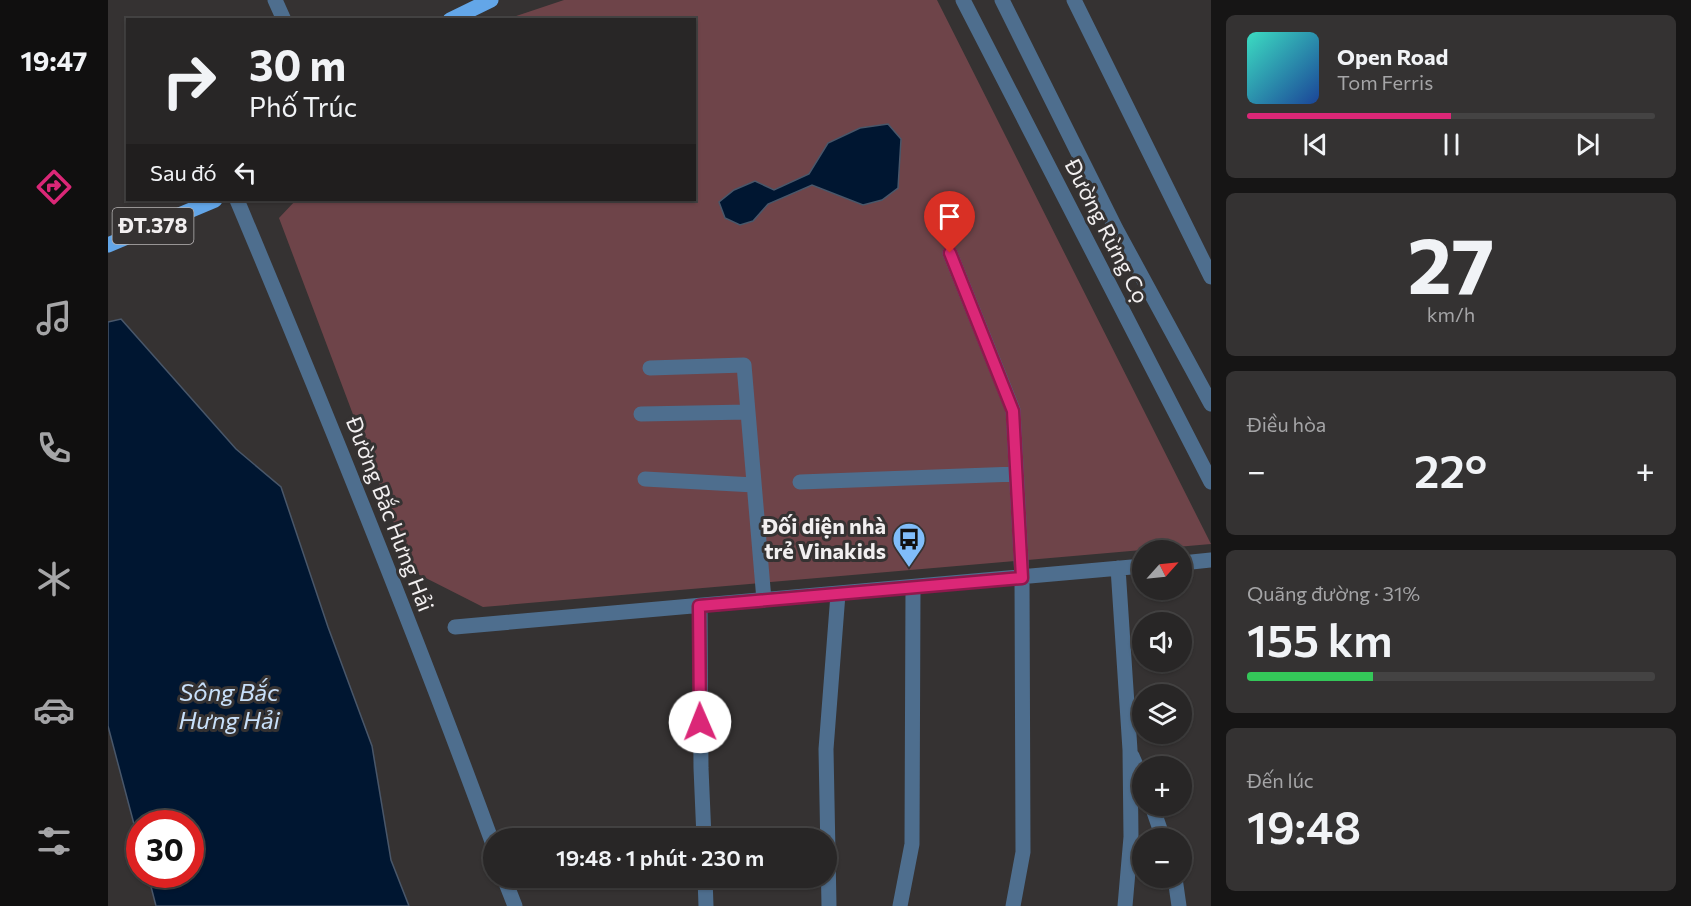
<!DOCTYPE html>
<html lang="vi">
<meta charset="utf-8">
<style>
body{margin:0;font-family:Commissioner,sans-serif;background:#343232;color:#f1f3f6;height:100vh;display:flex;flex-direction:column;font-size:22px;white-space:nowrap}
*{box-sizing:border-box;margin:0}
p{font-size:20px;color:#a5a5a7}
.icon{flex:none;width:33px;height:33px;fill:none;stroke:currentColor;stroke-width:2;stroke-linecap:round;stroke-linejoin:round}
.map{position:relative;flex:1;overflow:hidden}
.panel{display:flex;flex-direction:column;gap:15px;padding:15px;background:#161515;width:480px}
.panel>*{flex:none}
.guide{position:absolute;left:18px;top:18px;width:570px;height:183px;border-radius:0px;box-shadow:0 2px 4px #0004,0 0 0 2px #444343;background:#282626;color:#f1f3f6;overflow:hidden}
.needle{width:39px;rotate:63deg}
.controls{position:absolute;left:1024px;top:540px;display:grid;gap:12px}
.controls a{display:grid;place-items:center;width:60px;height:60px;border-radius:50%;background:#282626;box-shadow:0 2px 4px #0004,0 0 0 2px #444343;font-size:30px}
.speed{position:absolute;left:18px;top:810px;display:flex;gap:12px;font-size:30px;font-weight:700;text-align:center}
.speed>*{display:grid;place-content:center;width:78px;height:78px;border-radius:50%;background:#282626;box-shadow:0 2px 4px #0004,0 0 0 2px #444343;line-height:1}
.speed .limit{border:9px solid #d22;background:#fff;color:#111}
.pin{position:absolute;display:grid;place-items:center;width:51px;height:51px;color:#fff;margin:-62px -26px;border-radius:50% 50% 50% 0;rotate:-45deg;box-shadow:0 0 6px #0007}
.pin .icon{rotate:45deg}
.me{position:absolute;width:66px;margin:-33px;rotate:359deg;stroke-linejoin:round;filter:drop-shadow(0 0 4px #0008)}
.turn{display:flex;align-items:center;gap:21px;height:126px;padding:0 24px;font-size:27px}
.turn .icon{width:78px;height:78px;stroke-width:2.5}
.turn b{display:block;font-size:42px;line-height:51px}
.then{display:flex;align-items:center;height:57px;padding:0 24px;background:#0003;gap:12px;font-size:22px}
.big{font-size:45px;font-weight:600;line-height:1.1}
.panel .widget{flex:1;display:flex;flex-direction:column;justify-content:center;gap:9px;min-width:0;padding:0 21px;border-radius:9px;background:#343232}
.panel .dial{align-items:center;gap:0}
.dial b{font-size:78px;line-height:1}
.song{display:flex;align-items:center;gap:18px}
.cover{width:72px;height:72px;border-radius:9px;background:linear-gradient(135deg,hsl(170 70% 55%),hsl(220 70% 35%))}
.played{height:6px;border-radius:3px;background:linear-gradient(90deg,#db2777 50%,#444343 50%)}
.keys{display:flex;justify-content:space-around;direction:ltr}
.heat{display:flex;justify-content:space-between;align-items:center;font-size:33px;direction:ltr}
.charge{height:9px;border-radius:4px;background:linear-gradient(90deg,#34c759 31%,#444343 0)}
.trip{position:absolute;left:375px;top:828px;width:354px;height:60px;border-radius:30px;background:#282626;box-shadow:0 2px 4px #0004,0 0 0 2px #444343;font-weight:600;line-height:60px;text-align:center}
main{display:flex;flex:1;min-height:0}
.tab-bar{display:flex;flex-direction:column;width:108px;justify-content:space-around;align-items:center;background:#100f0f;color:#a5a5a7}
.tab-bar .icon{width:42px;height:42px}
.tab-bar .active{color:#db2777}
.tab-bar b{font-size:27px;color:#f1f3f6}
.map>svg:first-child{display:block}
</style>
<main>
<nav class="tab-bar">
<b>19:47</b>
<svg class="icon active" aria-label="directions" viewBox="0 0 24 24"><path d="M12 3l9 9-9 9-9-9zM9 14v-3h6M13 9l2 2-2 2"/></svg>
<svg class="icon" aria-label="music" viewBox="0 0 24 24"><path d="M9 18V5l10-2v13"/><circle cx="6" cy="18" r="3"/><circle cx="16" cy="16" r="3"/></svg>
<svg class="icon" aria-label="phone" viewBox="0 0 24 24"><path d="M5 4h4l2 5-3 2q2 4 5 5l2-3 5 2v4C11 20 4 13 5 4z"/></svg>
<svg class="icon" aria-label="climate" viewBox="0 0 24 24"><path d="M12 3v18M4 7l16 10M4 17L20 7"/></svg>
<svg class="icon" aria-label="car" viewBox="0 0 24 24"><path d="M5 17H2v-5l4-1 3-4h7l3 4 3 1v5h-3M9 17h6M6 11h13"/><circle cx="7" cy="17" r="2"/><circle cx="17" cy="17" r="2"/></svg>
<svg class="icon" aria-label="filters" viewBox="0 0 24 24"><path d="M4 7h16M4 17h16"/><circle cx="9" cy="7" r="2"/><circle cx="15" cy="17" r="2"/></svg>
</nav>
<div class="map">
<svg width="1103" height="906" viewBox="0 0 1103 906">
<rect width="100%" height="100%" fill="#353232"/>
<path fill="#6e4449" d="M456,0h373l274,544 -728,63 -71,-36 -133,-353 17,-18h398v-180l-187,-1z"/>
<path fill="#001631" stroke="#49576a" stroke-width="1.5" d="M780,124l13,15 -3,49 -16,12 -19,5 -51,-20 -44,19 -15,17 -13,4 -15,-7 -6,-16 15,-12 21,-9 19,9 35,-16 19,-31 32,-15z
M13,319l115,130 45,38 47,140 44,119 19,114 18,46h-253l-8,-31 42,-1v-50h-50l-1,19 -31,-117v-404z"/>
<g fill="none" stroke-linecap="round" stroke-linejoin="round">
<path stroke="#4e6e8e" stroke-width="15" d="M167,0l9,20
M855,0l248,482
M894,0l114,229 95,175
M966,0l137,277
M129,200c90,214 177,429 257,647
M842,253l63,157 9,167 1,275 -10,54
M542,368l94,-3 20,235
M533,414l107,-2
M537,479l109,6
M692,482l216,-8
M1074,563l29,-3
M1010,568l12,182 1,87 -6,69
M592,606l1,162 3,70
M347,627l688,-61
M1024,756l11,25
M1044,806l11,32
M396,878l11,28
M597,878l1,28
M1067,878l4,28
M721,906l-3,-157 12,-155
M792,906l12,-62 1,-256"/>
<path stroke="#63a6e8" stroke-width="15" d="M342,20l41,-20
M0,245l107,-45"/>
</g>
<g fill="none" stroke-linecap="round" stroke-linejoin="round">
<defs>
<path id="route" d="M592,722l-1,-116 323,-28 -9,-167 -63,-158"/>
</defs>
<use href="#route" stroke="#8e194d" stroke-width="15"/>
<use href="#route" stroke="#db2777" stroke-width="10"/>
</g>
<defs>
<symbol id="bus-pin" viewBox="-11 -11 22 30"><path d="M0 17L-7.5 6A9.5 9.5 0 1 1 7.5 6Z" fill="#80bdfa" stroke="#353232"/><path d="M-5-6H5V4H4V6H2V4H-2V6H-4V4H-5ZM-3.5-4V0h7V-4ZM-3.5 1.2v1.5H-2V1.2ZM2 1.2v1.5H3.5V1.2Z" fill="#111"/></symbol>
</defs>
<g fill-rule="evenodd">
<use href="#bus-pin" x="782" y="520" width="38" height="52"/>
</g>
<g text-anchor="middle" stroke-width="6" stroke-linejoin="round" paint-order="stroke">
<rect fill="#353232" stroke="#b9b6b7" stroke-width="1.5" x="4.5" y="208" width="81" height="36" rx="4.5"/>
<g font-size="21" font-weight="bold" fill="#f2eff0">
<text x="45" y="233">ĐT.378</text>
</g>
<g font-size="22" fill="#f2eff0" stroke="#353232">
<text transform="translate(999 231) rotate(63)" y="8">Đường Rừng Cọ</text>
<text transform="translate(282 514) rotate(69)" y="8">Đường Bắc Hưng Hải</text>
</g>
<g font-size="22" font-weight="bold" fill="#f2eff0" stroke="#353232" text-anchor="end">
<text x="778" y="534">Đối diện nhà<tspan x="778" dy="25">trẻ Vinakids</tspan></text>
</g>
<g font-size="24" font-style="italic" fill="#c8e0fa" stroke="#353232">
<text x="121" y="701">Sông Bắc<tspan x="121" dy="28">Hưng Hải</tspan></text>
</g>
</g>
</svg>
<div class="controls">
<a><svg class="needle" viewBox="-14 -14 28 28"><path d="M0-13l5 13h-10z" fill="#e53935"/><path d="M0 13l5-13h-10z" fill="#a5a5a7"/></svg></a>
<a><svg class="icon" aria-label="sound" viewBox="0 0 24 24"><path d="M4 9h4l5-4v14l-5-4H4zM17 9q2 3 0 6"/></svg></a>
<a><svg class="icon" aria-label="layers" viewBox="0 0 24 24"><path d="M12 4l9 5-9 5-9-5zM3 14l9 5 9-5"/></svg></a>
<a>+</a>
<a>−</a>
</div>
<div class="speed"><div class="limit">30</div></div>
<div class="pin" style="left:842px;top:253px;background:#d93025"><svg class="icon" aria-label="arrive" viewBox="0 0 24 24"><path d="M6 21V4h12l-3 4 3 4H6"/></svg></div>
<svg class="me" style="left:592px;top:722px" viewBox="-20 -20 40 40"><circle r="19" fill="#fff"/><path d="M0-13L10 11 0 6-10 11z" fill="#db2777"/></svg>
<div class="trip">19:48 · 1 phút · 230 m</div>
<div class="guide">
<div class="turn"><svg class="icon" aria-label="right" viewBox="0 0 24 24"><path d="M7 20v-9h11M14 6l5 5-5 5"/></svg><div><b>30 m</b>Phố Trúc</div></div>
<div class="then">Sau đó<svg class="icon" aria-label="left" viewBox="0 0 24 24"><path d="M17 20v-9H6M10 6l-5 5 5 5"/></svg></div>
</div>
</div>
<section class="panel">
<div class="widget">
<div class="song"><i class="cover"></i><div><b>Open Road</b><p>Tom Ferris</p></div></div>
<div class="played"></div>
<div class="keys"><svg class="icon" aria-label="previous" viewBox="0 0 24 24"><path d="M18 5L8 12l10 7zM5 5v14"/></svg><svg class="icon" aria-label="pause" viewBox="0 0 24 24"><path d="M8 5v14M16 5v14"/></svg><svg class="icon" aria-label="next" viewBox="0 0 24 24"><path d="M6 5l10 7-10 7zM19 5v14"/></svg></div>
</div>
<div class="widget dial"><b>27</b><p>km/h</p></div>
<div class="widget"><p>Điều hòa</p>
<div class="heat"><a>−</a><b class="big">22°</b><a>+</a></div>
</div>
<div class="widget"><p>Quãng đường · 31%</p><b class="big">155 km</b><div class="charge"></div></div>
<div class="widget"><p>Đến lúc</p><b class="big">19:48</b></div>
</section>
</main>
